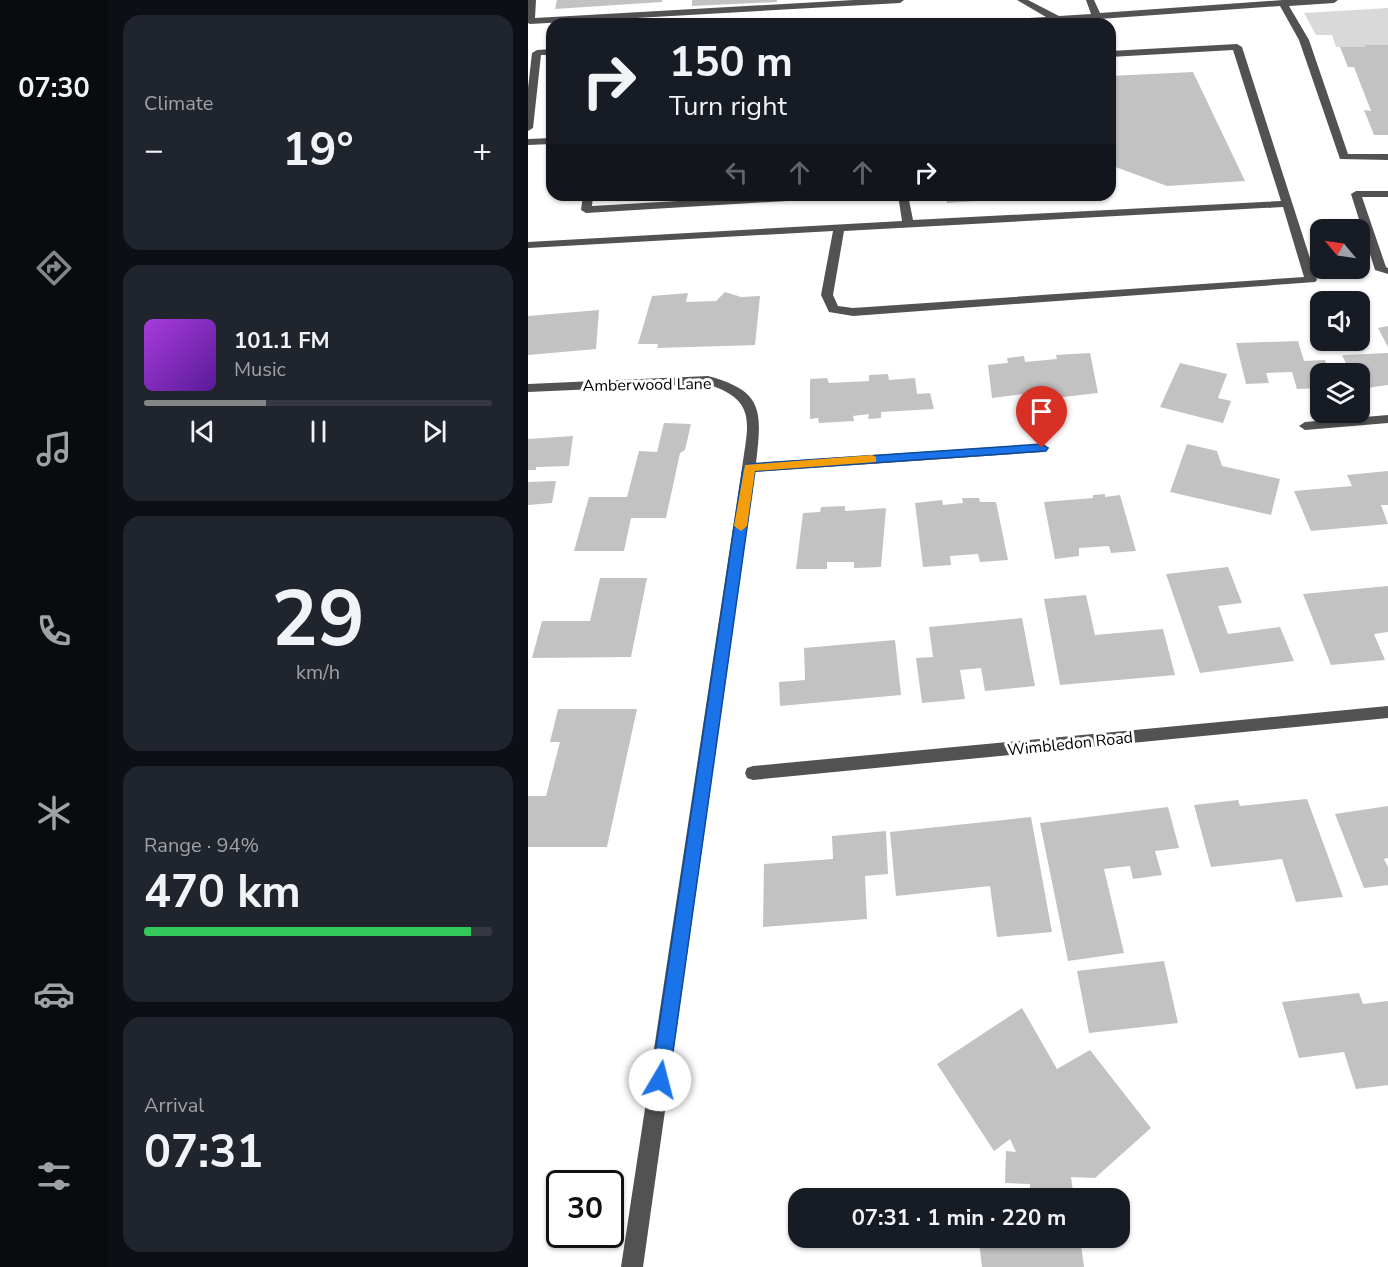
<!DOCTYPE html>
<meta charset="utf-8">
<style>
body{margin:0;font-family:"Nunito Sans",sans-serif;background:#20242c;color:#f1f3f6;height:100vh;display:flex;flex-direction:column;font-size:22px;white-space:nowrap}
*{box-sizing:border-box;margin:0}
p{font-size:20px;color:#9ea1a6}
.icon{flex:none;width:33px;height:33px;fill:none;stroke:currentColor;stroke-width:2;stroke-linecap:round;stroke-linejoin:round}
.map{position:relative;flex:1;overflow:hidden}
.details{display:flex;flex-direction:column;gap:15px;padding:15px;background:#0d0f14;width:420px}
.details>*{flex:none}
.banner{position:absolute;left:18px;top:18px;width:570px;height:183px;border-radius:18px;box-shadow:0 2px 4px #0004;background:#171b24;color:#f1f3f6;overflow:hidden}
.needle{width:39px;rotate:299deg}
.tools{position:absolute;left:782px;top:219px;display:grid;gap:12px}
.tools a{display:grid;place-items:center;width:60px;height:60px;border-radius:12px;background:#171b24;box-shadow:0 2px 4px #0004;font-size:30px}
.speed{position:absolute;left:18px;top:1170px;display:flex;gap:12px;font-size:30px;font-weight:700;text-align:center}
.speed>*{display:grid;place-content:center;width:78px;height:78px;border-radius:50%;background:#171b24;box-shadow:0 2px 4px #0004;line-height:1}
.speed .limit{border:3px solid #111;border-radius:9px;background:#fff;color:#111}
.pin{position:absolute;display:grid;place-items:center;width:51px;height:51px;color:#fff;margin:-62px -26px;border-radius:50% 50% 50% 0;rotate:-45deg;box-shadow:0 0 6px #0007}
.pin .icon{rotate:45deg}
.me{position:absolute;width:66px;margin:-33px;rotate:8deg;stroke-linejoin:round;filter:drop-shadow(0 0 4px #0008)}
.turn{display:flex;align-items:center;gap:21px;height:126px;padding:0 24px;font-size:27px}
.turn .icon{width:78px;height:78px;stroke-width:2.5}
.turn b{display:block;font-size:42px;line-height:51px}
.lanes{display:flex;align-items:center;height:57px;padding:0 24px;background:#0003;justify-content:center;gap:30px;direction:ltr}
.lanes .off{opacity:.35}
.big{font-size:45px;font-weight:700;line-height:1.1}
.details .tile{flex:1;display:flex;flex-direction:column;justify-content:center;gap:9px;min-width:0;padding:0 21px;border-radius:18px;background:#20242c}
.details .dial{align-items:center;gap:0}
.dial b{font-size:78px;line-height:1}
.song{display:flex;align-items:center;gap:18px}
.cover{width:72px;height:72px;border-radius:9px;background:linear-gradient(135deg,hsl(280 70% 55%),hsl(270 70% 35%))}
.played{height:6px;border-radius:3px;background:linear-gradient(90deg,#858687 35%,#363941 35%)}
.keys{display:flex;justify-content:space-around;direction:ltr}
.heat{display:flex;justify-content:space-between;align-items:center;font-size:33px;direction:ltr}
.charge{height:9px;border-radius:4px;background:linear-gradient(90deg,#34c759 94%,#363941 0)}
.trip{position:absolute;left:260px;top:1188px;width:342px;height:60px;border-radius:18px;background:#171b24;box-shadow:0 2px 4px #0004;font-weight:700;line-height:60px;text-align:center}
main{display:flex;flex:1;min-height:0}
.dock{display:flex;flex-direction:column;width:108px;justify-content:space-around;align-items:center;background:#090b0e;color:#9ea1a6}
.dock .icon{width:42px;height:42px}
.dock .selected{color:#858687}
.dock b{font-size:27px;color:#f1f3f6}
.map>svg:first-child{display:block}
</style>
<main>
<nav class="dock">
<b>07:30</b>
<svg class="icon selected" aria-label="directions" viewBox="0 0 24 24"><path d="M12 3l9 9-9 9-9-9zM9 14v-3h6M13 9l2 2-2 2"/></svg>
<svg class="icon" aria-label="music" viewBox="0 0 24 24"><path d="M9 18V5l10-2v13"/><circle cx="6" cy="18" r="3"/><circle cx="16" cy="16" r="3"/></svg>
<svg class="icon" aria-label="phone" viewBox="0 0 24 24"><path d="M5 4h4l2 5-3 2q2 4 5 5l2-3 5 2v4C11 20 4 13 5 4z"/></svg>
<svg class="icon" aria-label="climate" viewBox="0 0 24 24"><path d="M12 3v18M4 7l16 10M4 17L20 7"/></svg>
<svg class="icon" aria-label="car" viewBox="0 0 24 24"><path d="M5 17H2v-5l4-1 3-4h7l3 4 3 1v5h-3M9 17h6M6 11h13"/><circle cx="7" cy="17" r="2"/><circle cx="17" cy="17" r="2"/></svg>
<svg class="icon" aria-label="filters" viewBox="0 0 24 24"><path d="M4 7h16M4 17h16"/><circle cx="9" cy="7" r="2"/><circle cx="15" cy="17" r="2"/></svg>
</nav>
<section class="details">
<div class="tile"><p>Climate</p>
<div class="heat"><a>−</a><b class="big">19°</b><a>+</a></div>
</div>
<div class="tile">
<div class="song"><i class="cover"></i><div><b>101.1 FM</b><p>Music</p></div></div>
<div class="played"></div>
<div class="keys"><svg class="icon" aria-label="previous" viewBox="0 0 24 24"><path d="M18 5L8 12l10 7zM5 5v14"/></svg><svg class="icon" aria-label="pause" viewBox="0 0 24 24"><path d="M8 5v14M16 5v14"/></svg><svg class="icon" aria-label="next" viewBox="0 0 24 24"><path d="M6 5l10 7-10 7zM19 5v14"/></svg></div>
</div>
<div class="tile dial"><b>29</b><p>km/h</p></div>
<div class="tile"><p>Range · 94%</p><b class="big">470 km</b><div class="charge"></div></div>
<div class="tile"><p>Arrival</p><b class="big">07:31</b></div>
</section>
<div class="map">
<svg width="860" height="1267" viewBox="0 0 860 1267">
<rect width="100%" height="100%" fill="#fff"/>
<path fill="#d9d9d9" d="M860,8v37h-22v2h-30l-4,-12h-16l-12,-22z"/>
<path fill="#c2c2c2" d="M29,0h105v2l-107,7z
M164,0h85v2l-85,4z
M837,45h23v90h-14l-10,-25 7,1 -17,-44h-6l-8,-20h26z
M665,72l52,109 -78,5 -57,-21v-89z
M418,195h92v2l-91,6z
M197,292l16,5 19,-1 -5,49 -98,3 1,-4h-20l14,-48 36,-3 -2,9 30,-1z
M71,310l-3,39 -68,6v-39z
M860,326v21l-10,-19z
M770,341l6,20 21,-1 5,14h-10v14l-23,1 -5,-17 -26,1 3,10 -23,1 -10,-41z
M562,353l8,40 -53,6v-4l-12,1 -1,-3 -40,5 -4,-33 20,-2 -1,-5 17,-2 1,6 32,-3 -1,-4z
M860,353v32l-29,4v-15h-8l-9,-19z
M652,363l47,11 -9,24 13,3 -8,22 -63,-16z
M360,374l1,6 26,-2 2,16 13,-1 4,16 -53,3v6l-13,1 1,-5 -16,2 1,5 -35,2 -1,-5 -8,1v-40l17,-1 2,5 40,-2v-6z
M136,423l27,1 -6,26 -5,3 -14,65h-35l-7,33h-50l15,-54h38l12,-46 18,1z
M45,436l-4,30 -33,1v3h-8v-31z
M659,444l30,7 5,15 58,13 -9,36 -101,-23z
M860,471v34h-7l7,19 -77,7 -17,-40 58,-5 -5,-11z
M28,481l-4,22 -24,2v-23z
M577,494v3l15,-2 16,56 -25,2 -2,-7 -30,2v8l-24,3 -11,-57 49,-4v-3z
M434,498h17l1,4h16l12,58 -28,2 -2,-8 -28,2 1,9 -28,2 -8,-64 27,-3 1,5 20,-2z
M317,506v5l41,-3 -5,59 -27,1v-6h-27v7h-31l7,-56 17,-1 1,-5z
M700,567l14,36 -24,3 10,28 52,-7 14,34 -94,12 -34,-99z
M72,578h47l-16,79 -99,1 10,-37h48z
M860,586v46l-14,2 11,26 -54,5 -28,-71z
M558,595l9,40 68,-6 12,46 -115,10 -16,-86z
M494,618l13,68 -50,5 -4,-23 -21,2 5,29 -43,4 -6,-45 17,-1 -4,-30z
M367,640l6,55 -121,11 -1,-24 26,-2 -1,-32z
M30,709h79l-30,138h-79v-51h18l14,-54h-10z
M779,799l36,98 -47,5 -14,-43 -71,8 -17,-62 44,-5 2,6z
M860,806v52l-4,1 4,8v18l-24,3 -29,-74z
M640,807l11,41 -24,3 7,24 -29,4 -3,-13 -26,3 20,84 -56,8 -28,-138z
M503,817l21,115 -55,5 -7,-51 -94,10 -6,-64z
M358,831l2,43 -23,2 2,43 -104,8 1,-63 69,-5 -1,-23z
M636,961l14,62 -89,10 -12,-62z
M831,993l4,11 25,-3v84l-32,4 -12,-37 -45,6 -17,-56z
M494,1008l35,61 33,-19 61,78 -56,50 -24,-1 3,21h-44v-14l-25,-1 1,-32 10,1 -6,-13 -16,12 -57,-87z
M460,1238h92l4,29h-102l-3,-25h9z"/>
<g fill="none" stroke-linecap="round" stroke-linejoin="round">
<path fill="#525252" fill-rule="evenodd" d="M0,0h8l-1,18 319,-18h50l-4,3 -370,21 -2,-1z
M489,0h11l31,16 32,-2 -5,-14h8l6,13 183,-13h55l-4,3 -45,3 20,34 39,114h40v6l-48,-1 -41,-119 -19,-34 -222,16 -87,2 5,-3 70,-4z
M709,44l5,3 75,233 -2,2 -462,34 -24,-4 -8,-17 12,-64 -305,17v-6l374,-21 -4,-26h10l5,25 368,-19 -48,-151 -123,7v-6zM755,207l21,70 -451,31 -15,-2 -5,-11 11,-64z
M24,49v6h-11l-8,73 -5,3v-43l4,-35 5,-3z
M24,138v6l-24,1v-6z
M860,191v6h-26l24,70 2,1v6l-13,-4 -24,-76 5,-3z
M55,195h10l-1,11 191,-11h59l-5,3 -251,15 -5,-3z
M180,376c56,15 54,35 48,87l286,-19 7,4 -7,4 -287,20 -112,795h-22l121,-799c6,-44 16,-68 -35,-84l-179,8v-8z
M860,415v8l-83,7 -6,-4 6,-4z
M860,706v12l-635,62 -6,-2 -2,-5 2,-5 6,-2z"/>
</g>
<path fill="#1a73e8" stroke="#114b97" stroke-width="1.5" d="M514,444l6,4 -2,3 -291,20 -86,609 -3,6 -6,3 -7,-3 -2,-6 92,-612 6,-4z"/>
<path fill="#f59e0b" d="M344,455l4,2v5l-121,9 -8,55 -6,5 -7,-5 11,-61z"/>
<g text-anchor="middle" stroke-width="6" stroke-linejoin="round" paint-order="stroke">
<g font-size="16" fill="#000" stroke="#fff">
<text transform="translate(119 384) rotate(-1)" y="6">Amberwood Lane</text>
<text transform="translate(542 743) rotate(-6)" y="6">Wimbledon Road</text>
</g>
</g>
</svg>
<div class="tools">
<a><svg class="needle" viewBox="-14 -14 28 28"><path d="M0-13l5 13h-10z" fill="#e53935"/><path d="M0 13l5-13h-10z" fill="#9ea1a6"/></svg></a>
<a><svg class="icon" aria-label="sound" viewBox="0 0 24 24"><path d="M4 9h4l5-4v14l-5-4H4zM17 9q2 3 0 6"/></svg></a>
<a><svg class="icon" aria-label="layers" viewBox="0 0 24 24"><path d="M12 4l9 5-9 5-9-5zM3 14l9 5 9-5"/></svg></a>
</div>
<div class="speed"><div class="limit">30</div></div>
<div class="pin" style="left:514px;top:448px;background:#d93025"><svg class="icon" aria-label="arrive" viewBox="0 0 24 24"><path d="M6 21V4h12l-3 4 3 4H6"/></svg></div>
<svg class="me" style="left:132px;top:1080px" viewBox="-20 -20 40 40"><circle r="19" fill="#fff"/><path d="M0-13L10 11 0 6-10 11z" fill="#1a73e8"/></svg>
<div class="trip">07:31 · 1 min · 220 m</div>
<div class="banner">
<div class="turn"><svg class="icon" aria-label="right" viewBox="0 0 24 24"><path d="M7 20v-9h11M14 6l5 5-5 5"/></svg><div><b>150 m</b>Turn right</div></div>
<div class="lanes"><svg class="icon off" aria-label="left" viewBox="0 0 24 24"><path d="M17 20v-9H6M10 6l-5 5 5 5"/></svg><svg class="icon off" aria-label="ahead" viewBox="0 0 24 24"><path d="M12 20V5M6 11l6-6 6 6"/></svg><svg class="icon off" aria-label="ahead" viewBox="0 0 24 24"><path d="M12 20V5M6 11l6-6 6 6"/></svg><svg class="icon" aria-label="right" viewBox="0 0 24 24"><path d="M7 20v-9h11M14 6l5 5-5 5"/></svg></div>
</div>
</div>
</main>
